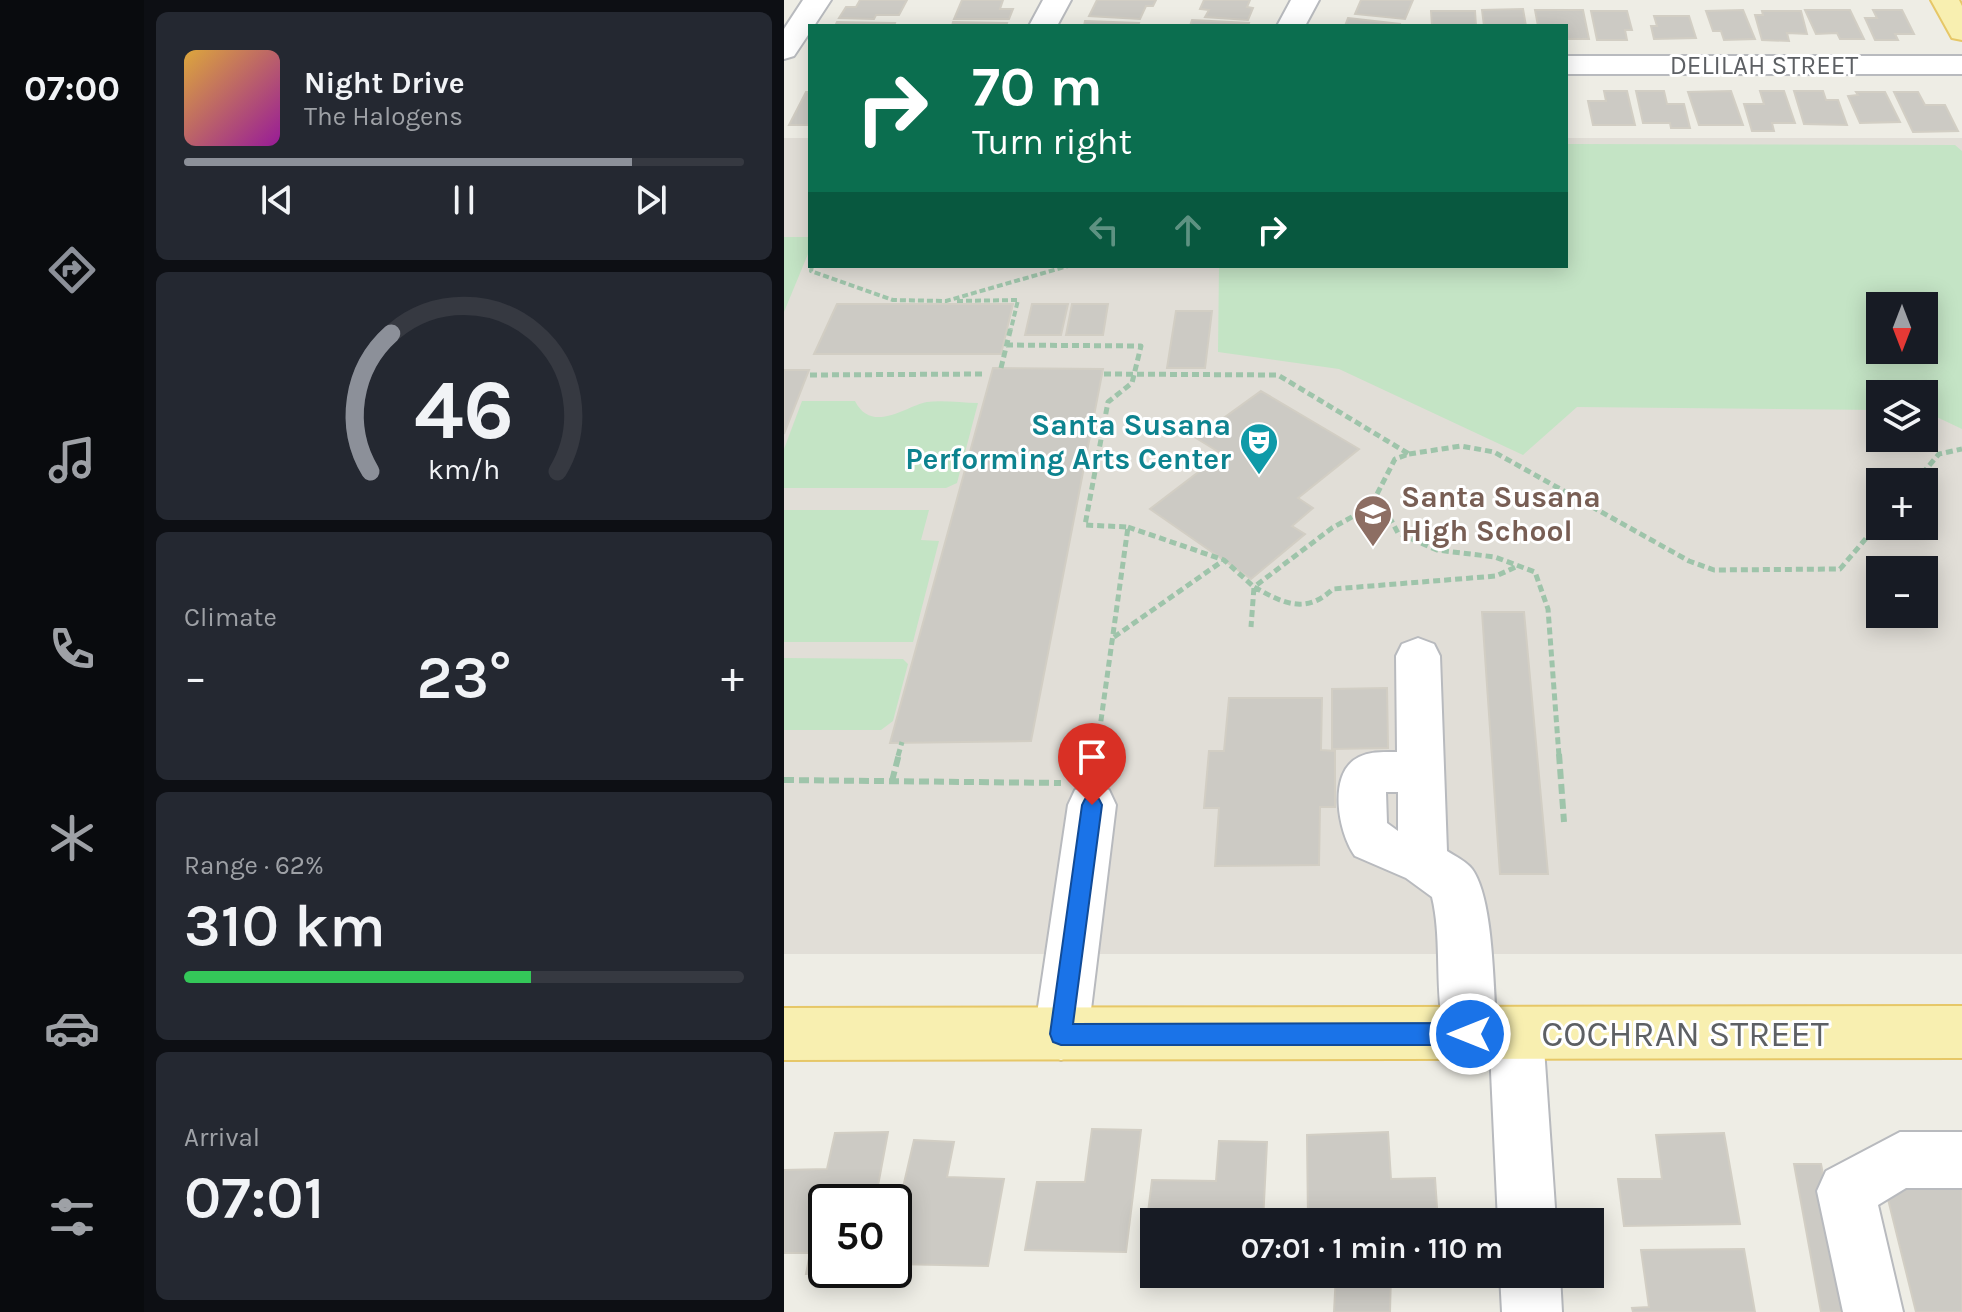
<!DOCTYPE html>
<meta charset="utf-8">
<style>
body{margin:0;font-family:Karla,sans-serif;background:#242831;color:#f1f3f6;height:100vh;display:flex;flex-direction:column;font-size:30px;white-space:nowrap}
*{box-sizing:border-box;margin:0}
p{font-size:26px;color:#9ea1a6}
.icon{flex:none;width:44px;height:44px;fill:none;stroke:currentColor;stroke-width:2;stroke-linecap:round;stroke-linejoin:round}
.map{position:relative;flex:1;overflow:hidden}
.side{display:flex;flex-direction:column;gap:12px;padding:12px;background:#0d0f14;width:640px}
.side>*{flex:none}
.hud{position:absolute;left:24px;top:24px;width:760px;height:244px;border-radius:0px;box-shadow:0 4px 20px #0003;background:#0b6e4f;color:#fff;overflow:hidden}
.needle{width:52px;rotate:180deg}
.fabs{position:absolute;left:1082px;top:292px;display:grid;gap:16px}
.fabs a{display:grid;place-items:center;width:72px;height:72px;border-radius:0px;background:#171b24;box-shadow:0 4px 20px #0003;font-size:40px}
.speed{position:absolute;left:24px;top:1184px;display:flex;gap:16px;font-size:40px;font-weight:700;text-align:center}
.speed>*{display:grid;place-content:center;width:104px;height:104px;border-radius:50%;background:#171b24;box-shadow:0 4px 20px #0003;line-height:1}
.speed .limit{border:4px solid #111;border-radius:12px;background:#fff;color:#111}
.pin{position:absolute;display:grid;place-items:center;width:68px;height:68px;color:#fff;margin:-82px -34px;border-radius:50% 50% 50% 0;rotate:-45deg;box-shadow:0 0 8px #0007}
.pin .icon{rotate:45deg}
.me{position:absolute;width:88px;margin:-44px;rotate:270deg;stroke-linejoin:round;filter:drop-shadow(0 0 6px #0008)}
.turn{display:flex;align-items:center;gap:28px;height:168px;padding:0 32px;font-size:36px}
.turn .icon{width:104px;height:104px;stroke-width:2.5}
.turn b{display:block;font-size:56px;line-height:68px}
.lanes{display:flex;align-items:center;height:76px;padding:0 32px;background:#0003;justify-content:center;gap:40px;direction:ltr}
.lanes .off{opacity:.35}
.big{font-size:60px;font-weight:600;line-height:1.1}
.side .card{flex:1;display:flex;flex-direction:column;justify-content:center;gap:12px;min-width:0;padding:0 28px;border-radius:12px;background:#242831}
.side .dial{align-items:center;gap:0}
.dial svg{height:208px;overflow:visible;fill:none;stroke:#363941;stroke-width:7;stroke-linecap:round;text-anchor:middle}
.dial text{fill:#f1f3f6;stroke:none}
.song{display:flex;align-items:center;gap:24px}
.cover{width:96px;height:96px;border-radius:12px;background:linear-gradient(135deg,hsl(40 70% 55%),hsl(300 70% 35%))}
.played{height:8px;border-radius:4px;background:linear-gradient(90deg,#8c9099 80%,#363941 80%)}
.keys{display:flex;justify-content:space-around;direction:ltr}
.heat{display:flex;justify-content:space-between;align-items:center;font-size:44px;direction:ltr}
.charge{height:12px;border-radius:6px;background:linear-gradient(90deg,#34c759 62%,#363941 0)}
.trip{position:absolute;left:356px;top:1208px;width:464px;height:80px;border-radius:0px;background:#171b24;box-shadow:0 4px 20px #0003;font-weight:600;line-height:80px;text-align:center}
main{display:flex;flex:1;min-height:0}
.tab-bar{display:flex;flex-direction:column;width:144px;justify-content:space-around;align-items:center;background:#090b0e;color:#9ea1a6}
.tab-bar .icon{width:56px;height:56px}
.tab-bar .on{color:#8c9099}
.tab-bar b{font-size:36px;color:#f1f3f6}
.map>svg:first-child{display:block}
</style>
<main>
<nav class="tab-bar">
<b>07:00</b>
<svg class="icon on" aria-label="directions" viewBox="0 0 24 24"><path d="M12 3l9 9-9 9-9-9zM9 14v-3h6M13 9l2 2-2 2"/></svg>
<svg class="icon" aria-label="music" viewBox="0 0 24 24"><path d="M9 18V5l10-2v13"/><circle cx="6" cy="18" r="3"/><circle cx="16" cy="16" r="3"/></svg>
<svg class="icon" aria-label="phone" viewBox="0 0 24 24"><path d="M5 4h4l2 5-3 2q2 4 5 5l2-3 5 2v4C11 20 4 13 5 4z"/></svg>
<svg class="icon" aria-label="climate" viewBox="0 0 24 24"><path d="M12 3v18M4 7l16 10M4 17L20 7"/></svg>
<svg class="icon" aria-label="car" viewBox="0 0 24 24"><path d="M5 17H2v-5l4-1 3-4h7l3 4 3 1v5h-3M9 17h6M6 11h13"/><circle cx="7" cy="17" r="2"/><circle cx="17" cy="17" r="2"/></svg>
<svg class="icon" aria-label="filters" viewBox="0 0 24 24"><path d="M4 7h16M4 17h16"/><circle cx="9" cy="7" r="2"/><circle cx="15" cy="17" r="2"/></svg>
</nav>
<section class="side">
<div class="card">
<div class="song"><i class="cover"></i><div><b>Night Drive</b><p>The Halogens</p></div></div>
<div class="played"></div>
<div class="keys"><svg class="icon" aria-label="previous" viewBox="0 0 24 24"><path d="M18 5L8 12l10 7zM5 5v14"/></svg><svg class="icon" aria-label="pause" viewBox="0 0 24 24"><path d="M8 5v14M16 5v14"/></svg><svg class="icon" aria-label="next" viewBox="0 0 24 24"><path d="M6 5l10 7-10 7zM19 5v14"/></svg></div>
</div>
<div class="card dial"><svg viewBox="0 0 100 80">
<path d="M14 69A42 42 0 1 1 86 69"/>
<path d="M14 69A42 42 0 0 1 22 16" stroke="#8c9099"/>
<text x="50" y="56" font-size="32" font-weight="700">46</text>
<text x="50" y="72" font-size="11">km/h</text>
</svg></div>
<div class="card"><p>Climate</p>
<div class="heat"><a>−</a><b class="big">23°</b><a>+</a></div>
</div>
<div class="card"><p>Range · 62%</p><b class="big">310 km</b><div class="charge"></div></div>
<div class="card"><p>Arrival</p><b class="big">07:01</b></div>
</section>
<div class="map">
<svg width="1178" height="1312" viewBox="0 0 1178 1312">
<rect width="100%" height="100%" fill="#eeede5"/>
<path fill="#e1ded7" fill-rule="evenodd" d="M0,138h26v128h756v-128h396v816h-1178zM1096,306h44v44h-44zM1096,394h44v44h-44zM1096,482h44v44h-44zM1096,570h44v44h-44z"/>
<path fill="#c4e4c5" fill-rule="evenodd" d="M782,144l389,1 7,6v278l-38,-18v-17h-44v16l-303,-3 -54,48 -184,-86 -121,-17 1,-86h347zM1140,306v44h-44v-44z
M0,237h26v12l-26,63z
M18,401h53c17,34 53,4 72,1 16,-2 35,1 51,1l-21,80 -11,5h-162v-39z
M0,510h145l-8,30 18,1 -26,101h-129z
M0,658l119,1 5,5 -15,57 -12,9h-97z"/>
<path fill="#cccac4" stroke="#d2cec4" stroke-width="2" d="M76,0h47l-8,15h-23l-2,4 -35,-1 7,-11h10z
M178,0h41l-3,9h13l-4,10h-55z
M313,0h59l-3,6h-7l-6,13 -51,-3z
M420,0h46l-3,7 6,1 -5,12 -43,-3 4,-7 -9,-1z
M577,0h52l-8,19 -50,-5z
M739,9l3,17h-42l-2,-16z
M751,10h48l6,29h-23v-13h-28z
M959,10l12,29 -31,1 -3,-9h-8l-7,-20z
M1021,10h45l14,29h-24l-3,-6 -21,1z
M1089,10h29l12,24h-19l3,6h-23l-10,-22h12z
M647,11h44l1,15h-44z
M807,11h36l5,19h-7l2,10h-30z
M978,11h39l6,23 -20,-1 2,8 -27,-1 -7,-25h8z
M870,16h35l7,22 -42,1 -3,-13h6z
M564,18l53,6 -56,2z
M408,20l57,3 -1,3h-58z
M301,21l54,2 -1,3h-54z
M53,22l58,1 -1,3h-59z
M169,22l54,1 -1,3h-54z
M820,91h23l8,34h-42l-5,-24h18z
M852,91h28l3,13h17l6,24h-19l-1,-5h-27z
M947,91l12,34h-44l-11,-33z
M976,91h24l11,32h-23l2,8h-22l-8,-27h20z
M1010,91h29l3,9h12l9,25 -43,-1z
M22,92h4v33h-21z
M1072,92h29l15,30 -40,1 -12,-27 10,-1z
M1110,92h24l7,13h20l13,26 -45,1z
M53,304h176l-12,50h-187z
M248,304h36l-7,31h-36z
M288,304h36l-5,31h-37z
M392,311h36l-7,57h-38z
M209,368l110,1 -72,372 -141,2z
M0,370h25l-25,64z
M477,391l98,58 -61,49 15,10 -21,18 13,8 -54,45 -101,-70 72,-55 -26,-16z
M698,612h42l24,262h-48z
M603,688l1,60 -56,1v-60z
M445,698h93l-1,52 14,1v56h-15l-1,58 -104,1 4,-58h-15l5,-57h15z
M308,1129l49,1 -15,122 -101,-2 12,-68h48z
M104,1132l-13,70h-49v68h35v3l-55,1 4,-21h-26v-83l43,-1 8,-36z
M604,1132l3,47 44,-1 3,44h-56v-4l-74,2 -1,-85z
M940,1133l16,91 -116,2 -6,-47h44l-6,-44z
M130,1140l40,2 -7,35 57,2 -16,87 -94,-2v-38z
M435,1141l48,1 -4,80h-109v32l-11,-1 9,-73 64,1z
M1010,1164h27l29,148h-29z
M1178,1178v134h-46l-33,-133z
M960,1249l11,63h-122l-1,-4 17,-1 -8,-57z
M422,1274h53v13l-54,-1z
M552,1274h55l-1,38h-56z"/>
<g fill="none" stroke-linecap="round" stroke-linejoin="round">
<defs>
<path id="minor" d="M19,0h28l-17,26h-4v6l-16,24 -10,3v-30z
M259,0h28l-14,26h-28z
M507,0h28l-14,26h-28z
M782,56h396v18h-396z
M634,638l16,6 6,12 7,195c8,5 20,11 25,18 21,29 21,112 24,149l1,-3 19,-8 19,8 8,18 13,189h-58l-8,-172 -20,10 -19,-8c-20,-47 -7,-105 -19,-155l-26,-19 -51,-22c-17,-23 -28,-84 4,-99 12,-6 25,-5 38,-5l-1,-96 6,-12zM602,792h12v39l-11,-8z
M308,784l17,6 7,15 -28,229 -8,18 -19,8 -19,-8 -8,-18 34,-229 7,-15z
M1116,1132h62v56h-56l-28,17 25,107h-60l-26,-121 9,-20z
M716,1274h60l2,38h-60z"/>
<path id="major" d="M1147,0h28l3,6v34l-10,-2z
M1178,1006v52l-1178,2v-52z"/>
</defs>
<use href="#minor" stroke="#b8babe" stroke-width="4"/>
<use href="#major" stroke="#e6c767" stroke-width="4"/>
<path stroke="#9ec4aa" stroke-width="4" stroke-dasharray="6 3" stroke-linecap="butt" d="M28,266l-1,5 82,29 53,1 122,-35
M173,301l61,-1 -7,29"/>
<path stroke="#9ec4aa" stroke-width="5" stroke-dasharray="7 4" stroke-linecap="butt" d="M222,345l135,1 -9,37 -24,19 -23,123 43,2 -32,229
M217,368l10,-41
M320,374l174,1 131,79 -14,5 -18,35 21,39 39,17 58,7 40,15 13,37 11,147
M26,375l175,-1
M625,454l52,-8 33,6 195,109 25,9 126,-1 40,-47
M1131,482l24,-28 23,-5
M597,501l-49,27 -78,59c29,16 51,28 79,2l163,-13 22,-10
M344,527l96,33 30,27 -3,40
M330,637l110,-77
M114,756l4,-14"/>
<path stroke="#9ec4aa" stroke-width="6" stroke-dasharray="10 5" stroke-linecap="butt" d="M775,754l5,68
M310,769l2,-15
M0,780l277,3
M108,781l7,-27"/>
<use href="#minor" fill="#fff" fill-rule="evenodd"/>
<use href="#major" fill="#f8efb0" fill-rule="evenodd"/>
</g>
<path fill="#1a73e8" stroke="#114b97" stroke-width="2" d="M308,796l7,3 3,6 -29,219 397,-1 8,3 3,8 -3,7 -8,4h-409l-8,-3 -3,-8 32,-229 3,-6z"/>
<defs>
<symbol id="theatre-pin" viewBox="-11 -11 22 30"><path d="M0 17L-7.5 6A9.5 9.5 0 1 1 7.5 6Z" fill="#0f9aa8" stroke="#fff"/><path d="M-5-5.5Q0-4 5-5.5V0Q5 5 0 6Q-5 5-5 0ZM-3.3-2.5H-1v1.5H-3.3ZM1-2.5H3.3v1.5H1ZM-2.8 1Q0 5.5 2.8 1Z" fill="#fff"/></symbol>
<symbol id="school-pin" viewBox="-11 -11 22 30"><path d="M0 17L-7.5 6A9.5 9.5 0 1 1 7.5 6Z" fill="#8d6e63" stroke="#fff"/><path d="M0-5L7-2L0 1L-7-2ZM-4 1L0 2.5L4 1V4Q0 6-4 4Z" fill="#fff"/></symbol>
</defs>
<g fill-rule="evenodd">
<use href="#theatre-pin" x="453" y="420" width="44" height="60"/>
<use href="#school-pin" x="567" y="492" width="44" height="60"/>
</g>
<g text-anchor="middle" stroke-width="6" stroke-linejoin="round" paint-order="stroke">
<g font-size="26" fill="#5d6064" stroke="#fff">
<text x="980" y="74">DELILAH STREET</text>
</g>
<g font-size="30" font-weight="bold" fill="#0d838f" stroke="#fff" text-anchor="end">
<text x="447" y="435">Santa Susana<tspan x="447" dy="34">Performing Arts Center</tspan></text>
</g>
<g font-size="30" font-weight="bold" fill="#785e54" stroke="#fff" text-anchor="start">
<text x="617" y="507">Santa Susana<tspan x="617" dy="34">High School</tspan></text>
</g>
<g font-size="36" fill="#5d6064" stroke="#fff">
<text x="901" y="1046">COCHRAN STREET</text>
</g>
</g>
</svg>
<div class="fabs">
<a><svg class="needle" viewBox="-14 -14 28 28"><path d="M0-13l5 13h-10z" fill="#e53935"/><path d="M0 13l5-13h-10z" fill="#9ea1a6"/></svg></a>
<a><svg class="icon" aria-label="layers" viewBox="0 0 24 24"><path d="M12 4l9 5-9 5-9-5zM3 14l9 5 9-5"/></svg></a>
<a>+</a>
<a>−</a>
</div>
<div class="speed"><div class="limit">50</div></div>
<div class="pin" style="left:308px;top:805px;background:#d93025"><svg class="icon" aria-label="arrive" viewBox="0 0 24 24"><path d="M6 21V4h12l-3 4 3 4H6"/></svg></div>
<svg class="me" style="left:686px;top:1034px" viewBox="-20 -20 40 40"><circle r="17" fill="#1a73e8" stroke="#fff" stroke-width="3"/><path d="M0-11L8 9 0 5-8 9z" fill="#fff"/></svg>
<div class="trip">07:01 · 1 min · 110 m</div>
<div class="hud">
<div class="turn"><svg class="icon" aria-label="right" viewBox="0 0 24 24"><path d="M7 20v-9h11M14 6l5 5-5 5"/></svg><div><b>70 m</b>Turn right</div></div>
<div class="lanes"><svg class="icon off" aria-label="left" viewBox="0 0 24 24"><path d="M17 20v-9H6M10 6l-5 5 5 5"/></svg><svg class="icon off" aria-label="ahead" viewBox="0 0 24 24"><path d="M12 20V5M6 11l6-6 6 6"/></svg><svg class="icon" aria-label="right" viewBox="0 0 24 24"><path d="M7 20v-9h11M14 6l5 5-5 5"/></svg></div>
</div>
</div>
</main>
